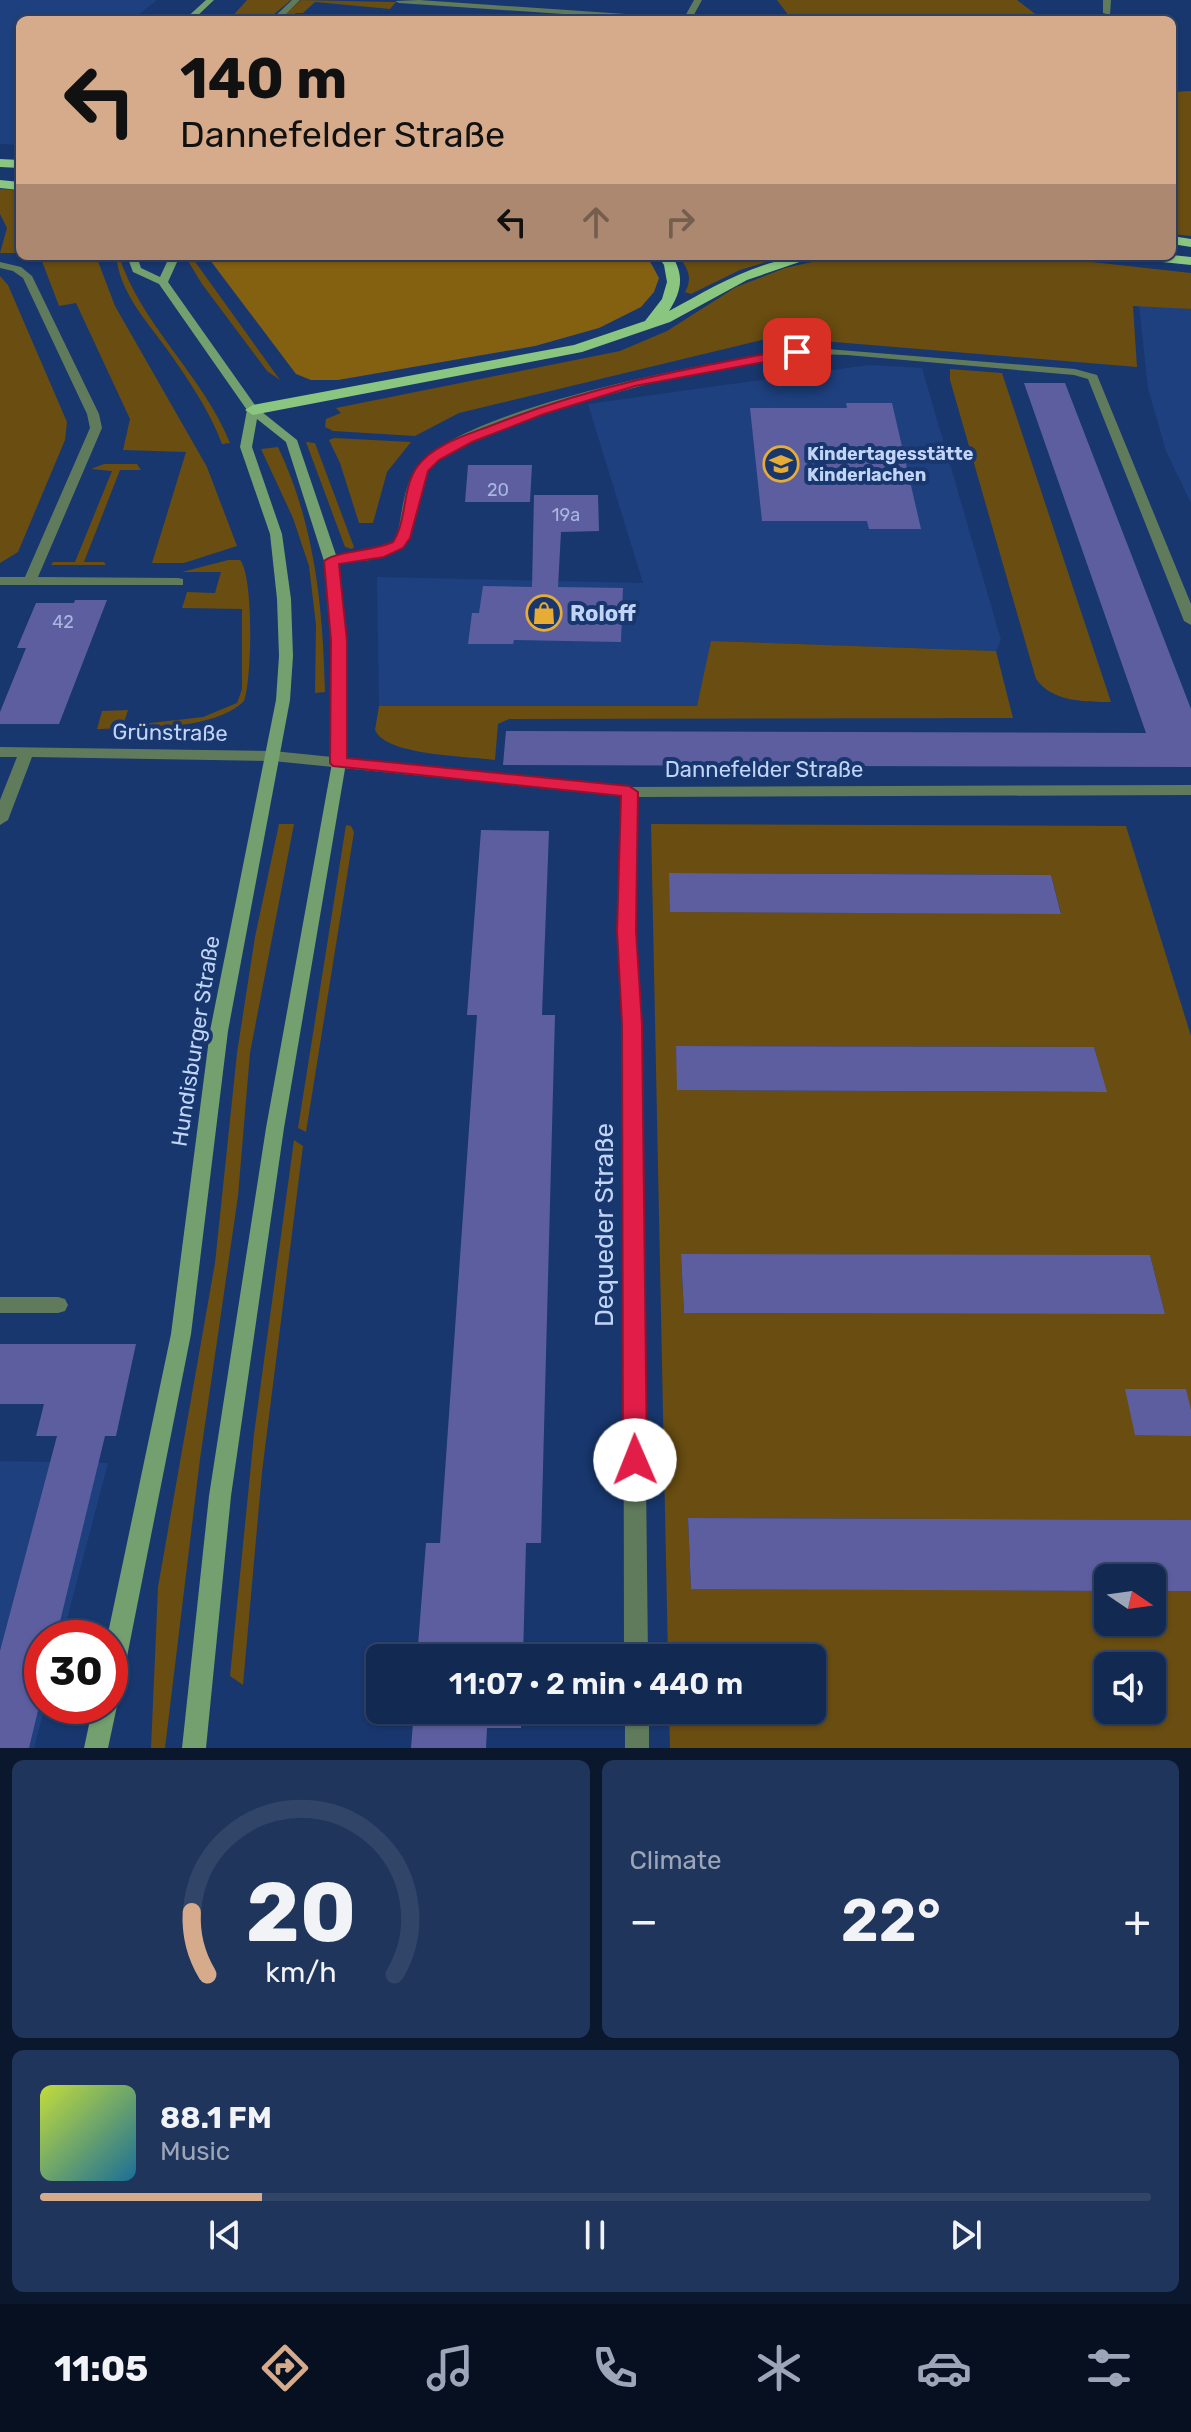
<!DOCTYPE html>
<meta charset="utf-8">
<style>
body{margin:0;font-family:Rubik,sans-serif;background:#1f355c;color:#f1f3f6;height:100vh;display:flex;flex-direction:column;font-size:30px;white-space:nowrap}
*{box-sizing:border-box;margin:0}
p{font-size:26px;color:#9ca6b8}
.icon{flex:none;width:44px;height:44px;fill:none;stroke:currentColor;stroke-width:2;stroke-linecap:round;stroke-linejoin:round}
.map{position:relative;height:1748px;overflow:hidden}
.side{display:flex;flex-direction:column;gap:12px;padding:12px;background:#0a172d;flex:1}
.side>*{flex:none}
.top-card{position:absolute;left:16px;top:16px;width:1160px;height:244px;border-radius:12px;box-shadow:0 2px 6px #0004,0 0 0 2px #314569;background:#d6ab8b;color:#111;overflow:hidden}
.needle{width:52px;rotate:103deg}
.buttons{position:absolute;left:1094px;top:1564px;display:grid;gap:16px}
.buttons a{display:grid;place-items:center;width:72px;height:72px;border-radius:12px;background:#122952;box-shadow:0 2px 6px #0004,0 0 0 2px #314569;font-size:40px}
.speed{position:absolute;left:24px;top:1620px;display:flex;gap:16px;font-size:40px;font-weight:700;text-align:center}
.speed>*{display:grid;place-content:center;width:104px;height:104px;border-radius:50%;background:#122952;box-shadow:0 2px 6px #0004,0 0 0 2px #314569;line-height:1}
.speed .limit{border:12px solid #d22;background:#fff;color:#111}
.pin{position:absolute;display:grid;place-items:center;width:68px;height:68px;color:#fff;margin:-34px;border-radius:16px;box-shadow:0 4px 12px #0006}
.me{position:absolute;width:88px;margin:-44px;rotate:359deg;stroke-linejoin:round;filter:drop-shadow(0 0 6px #0008)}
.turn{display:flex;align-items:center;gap:28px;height:168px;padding:0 32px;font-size:36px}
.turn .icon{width:104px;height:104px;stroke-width:2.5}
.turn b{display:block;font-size:56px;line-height:68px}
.lanes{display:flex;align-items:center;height:76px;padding:0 32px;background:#0003;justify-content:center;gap:40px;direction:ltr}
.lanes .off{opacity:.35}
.big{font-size:60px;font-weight:600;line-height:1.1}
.side .widget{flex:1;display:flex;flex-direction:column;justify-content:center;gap:12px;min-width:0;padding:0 28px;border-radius:12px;background:#1f355c}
.side .dial{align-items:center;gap:0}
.dial svg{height:208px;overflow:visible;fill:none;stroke:#314569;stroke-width:7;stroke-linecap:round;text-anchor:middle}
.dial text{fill:#f1f3f6;stroke:none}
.song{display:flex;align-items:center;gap:24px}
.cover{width:96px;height:96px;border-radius:12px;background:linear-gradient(135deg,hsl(70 70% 55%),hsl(200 70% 35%))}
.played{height:8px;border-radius:4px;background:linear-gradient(90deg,#d6ab8b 20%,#314569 20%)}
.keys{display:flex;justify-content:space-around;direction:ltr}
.heat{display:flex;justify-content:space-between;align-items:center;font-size:44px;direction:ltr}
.side .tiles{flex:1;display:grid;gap:12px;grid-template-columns:1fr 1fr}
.widget:last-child{grid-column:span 2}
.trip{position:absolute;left:366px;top:1644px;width:460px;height:80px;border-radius:12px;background:#122952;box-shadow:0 2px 6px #0004,0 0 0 2px #314569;font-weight:600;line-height:80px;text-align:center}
.tab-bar{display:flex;height:128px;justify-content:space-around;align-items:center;background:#071021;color:#9ca6b8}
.tab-bar .icon{width:56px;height:56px}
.tab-bar .current{color:#d6ab8b}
.tab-bar b{font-size:36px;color:#f1f3f6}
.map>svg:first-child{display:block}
</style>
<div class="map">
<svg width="1191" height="1748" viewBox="0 0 1191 1748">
<rect width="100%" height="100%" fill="#18376e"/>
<path fill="#1e407e" d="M0,0h157l-25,20h-112v125l-20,-1z
M1139,305l52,4v194l-25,-52 -18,-63z
M869,365l53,3 79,272 -5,11 -284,-10 -15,65h-318l-2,-129 266,6 -55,-179z
M0,1461l108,2 -46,175h-20v68h3l-11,42h-34z"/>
<path fill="#694d11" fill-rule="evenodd" d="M247,0h44l-24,20h-38z
M301,0l95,2 -6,7 -75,-7 -12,11h-7l-8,7 -8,-1z
M777,0h240l26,20h-251z
M1191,91v145l-19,-2v-142z
M0,189l20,1v63h-20l7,-25 -7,-14z
M40,256h56l19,50 92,161 30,79 -53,17h-32l34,-111 -63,-2 7,-31 -54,-116 -17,3z
M116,256h3c22,69 84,119 111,187l-8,1c-12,-33 -36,-68 -56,-96 -21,-29 -46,-56 -50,-92z
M185,256h6l89,124 -13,-9 -65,-87z
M678,256h108l-46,14 -49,24 -6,-2c8,-14 3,-24 -7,-36z
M839,256h199l153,17v36l-58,-3 4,61 -363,-30 -315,76 -44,23 -82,-5 -8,-4 1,-8 15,-6 -5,-5 284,-57 47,-20 69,-44 49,-19z
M0,276l8,9 59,137 -2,18 -47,112 -18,11z
M950,369l52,4 109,329c-25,0 -59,0 -75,-23l-86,-299z
M334,438l77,4 -24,30 -14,51h-14l-19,-60 -11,-23z
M306,442l9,1 39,104 -2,2 -7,-2z
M278,447c37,78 45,160 47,245l-10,1 1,-68 -7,-59 -16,-48 -32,-69z
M104,464h33l4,6h-21l-36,92h20l2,3h-55l2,-3h22l37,-91 -21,-2z
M228,560h12c14,16 12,120 4,141 -30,30 -107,27 -147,28l5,-18 26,-1 -5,15h10l70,-8 34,-14 5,-14v-80l-60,-1 5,-16 28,1 6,-21h-39z
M711,641l285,10 17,67 -504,1 -11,5 -3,36c-27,-4 -109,-4 -120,-30l4,-24h318z
M279,824h15l-44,229 -12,143 -38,263 -35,289h-14l7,-161 57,-324 22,-210 18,-116z
M651,824l475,2 65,210v484l-503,-2 3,70 417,3v31h44v-31h39v157h-521l-1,-38h143v-52h-144zM670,873l381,2 10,38 -390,-1zM676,1046l418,1 12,45 -428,-2zM681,1255h469l15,59 -481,-1zM1108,1666h44v44h-44z
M346,825l5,1 3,6 -48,300 -8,-4z
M294,1140l9,6 -41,326 -19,213 -13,-9 24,-242z"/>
<path fill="#846011" d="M207,256h440l12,22 -5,14 -13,15 -42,21 -64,18 -197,34h-27l-15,-6z"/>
<path fill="#5d5ea0" d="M1024,383h41l126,326v58l-688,-2 3,-34 640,2z
M846,403h46l29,126h-52l-2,-8h-105l-12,-113h97z
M468,465h64l-2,37h-65z
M534,495h64l1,36 -38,1 -3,55 65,1 -2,54 -107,-2 -1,4h-45l4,-31h7l4,-27 49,1z
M75,600h32l-48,124h-59v-12l26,-64h-9l19,-45h38z
M481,830l68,1 -7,184h13l-14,528h-15l-3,115h-106l9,-115h14l37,-528h-10z
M669,873l382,2 10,39 -391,-2z
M676,1046l418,1 13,45 -430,-2z
M681,1254l469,1 15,59 -481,-1z
M0,1344h136l-20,92h-11l-49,202h-14v56l-13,54h-29v-97l57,-215h-21l8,-32h-44z
M1125,1389h61l5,21v26l-56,-1z
M688,1518l503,2v71h-39v-13h-44v13l-417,-2z
M414,1710h108l-1,18h-34l-1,20h-75z"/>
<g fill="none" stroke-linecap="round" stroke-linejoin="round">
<path fill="#607b5c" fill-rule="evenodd" d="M292,0h8l-20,20h-9z
M419,0l265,18 10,-18h8l-11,20h-40l-252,-17 -4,-2z
M1103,0h8l-1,15 -7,-2z
M0,262l21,5 11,9 67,138 3,14 -64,149 140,1 5,1v6h-183v-8h25l65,-149 -3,-14 -64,-136 -10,-7 -13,-3z
M815,348l260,21 22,6 94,229v21l-7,-4 -96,-242 -14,-4 -227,-20 -32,-1 -35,4 -110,20 -121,33 -55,19 -42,20 -24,20 -9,23 -10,45 -8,10 -31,12 -39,5 -7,-4c21,-15 51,-1 73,-24 5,-22 6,-51 20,-70 48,-62 317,-111 398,-119z
M0,747l273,4 356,36 562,-2v10l-554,2 -2,134 6,93 7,634h-24l-1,-634 -4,-93 2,-135 -348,-35 -241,-4 -24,63 -8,5v-25l17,-43h-17z
M0,1297h58l7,2 3,6 -3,6 -7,2h-58z
M625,1710h24v38h-24z"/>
<path fill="#749f6e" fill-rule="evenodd" d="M206,0h8l-21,20h-9z
M127,256h10l4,12 19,9 7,-15 -2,-6h10l2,6 -9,20 89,126 40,32 41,121 8,80v122l-62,365 -53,368 -25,252h-24l27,-252 57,-368 66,-365v-122l-8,-80 -38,-119 -29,-23 -5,28 30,87 9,65 2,57 -3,44 -62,331 -37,303 -69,348 -4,8 -8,4v-56h-3l64,-304 39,-303 66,-331 3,-44 -2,-57 -7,-65 -30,-87 7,-37 -88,-126 -26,-12z
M110,1696l7,10 -9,42h-24l9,-42h17z"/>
<path fill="#8ac680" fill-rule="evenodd" d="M0,159l20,1v8l-20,-1z
M0,180l20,2v8l-20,-2z
M1172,236l19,3v8l-19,-3z
M1172,255l19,2v8l-48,-5 -7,-4z
M658,256h14c13,20 9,36 -3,55 46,-25 94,-55 148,-55l-70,24 -77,42 -88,30 -329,63 -8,-5 8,-5 321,-60 71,-24 17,-22 5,-17 -3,-17z"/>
</g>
<path fill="#e11d48" stroke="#92132f" stroke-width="2" d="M797,348l6,4 -2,3 -166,31 -91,28 -72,28 -33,18 -11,11 -18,67 -7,10 -19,9 -45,7 8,77v117l282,28 9,6 -2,139 6,93 5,436 -3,8 -9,3 -8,-3 -4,-8 -1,-436 -5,-93 4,-135 -288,-30 -3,-3 1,-122 -7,-80c12,-10 50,-10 69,-19 14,-21 9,-54 24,-75 15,-22 49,-32 73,-41 103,-41 199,-58 307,-78z"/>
<defs>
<symbol id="school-ring" viewBox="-11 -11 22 22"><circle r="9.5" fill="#18376e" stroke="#e6ac36" stroke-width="1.5"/><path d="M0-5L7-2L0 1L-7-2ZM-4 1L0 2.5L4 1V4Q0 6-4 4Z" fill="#e6ac36"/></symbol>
<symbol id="shop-ring" viewBox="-11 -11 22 22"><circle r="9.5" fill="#18376e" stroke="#e6ac36" stroke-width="1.5"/><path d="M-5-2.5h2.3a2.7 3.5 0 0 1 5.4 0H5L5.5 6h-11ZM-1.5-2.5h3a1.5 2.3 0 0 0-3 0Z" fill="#e6ac36"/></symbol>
</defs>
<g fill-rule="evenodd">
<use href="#school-ring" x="761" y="444" width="40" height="40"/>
<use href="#shop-ring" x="524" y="593" width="40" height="40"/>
</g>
<g text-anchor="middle" stroke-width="8" stroke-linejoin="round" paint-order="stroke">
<g font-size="18" font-weight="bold" fill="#c1d4f6" stroke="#18376e" text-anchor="start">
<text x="807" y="460">Kindertagesstätte<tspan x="807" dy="21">Kinderlachen</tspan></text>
</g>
<g font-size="18" fill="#a8b6e0">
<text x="498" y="496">20</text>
<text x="566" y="521">19a</text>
<text x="63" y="628">42</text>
</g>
<g font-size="22" font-weight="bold" fill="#c1d4f6" stroke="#18376e" text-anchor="start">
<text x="570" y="621">Roloff</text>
</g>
<g font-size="22" fill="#c1d4f6" stroke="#18376e">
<text transform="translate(170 732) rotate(1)" y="8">Grünstraße</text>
<text x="764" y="777">Dannefelder Straße</text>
<text transform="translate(195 1041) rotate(-81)" y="8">Hundisburger Straße</text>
</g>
<g font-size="26" fill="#c1d4f6" stroke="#18376e">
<text transform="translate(604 1225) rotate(-90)" y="9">Dequeder Straße</text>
</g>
</g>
</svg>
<div class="buttons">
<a><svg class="needle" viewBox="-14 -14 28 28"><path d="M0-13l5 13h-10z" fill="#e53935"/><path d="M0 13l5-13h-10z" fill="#9ca6b8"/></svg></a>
<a><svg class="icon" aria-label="sound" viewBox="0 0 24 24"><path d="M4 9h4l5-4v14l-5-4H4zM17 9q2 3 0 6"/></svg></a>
</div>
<div class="speed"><div class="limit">30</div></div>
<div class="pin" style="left:797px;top:352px;background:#d93025"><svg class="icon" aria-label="arrive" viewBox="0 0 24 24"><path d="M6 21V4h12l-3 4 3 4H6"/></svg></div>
<svg class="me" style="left:635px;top:1460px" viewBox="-20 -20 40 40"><circle r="19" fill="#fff"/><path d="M0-13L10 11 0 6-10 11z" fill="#e11d48"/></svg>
<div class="trip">11:07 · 2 min · 440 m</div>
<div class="top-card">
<div class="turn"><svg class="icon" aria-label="left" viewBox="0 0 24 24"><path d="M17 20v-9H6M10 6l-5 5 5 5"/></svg><div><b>140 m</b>Dannefelder Straße</div></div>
<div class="lanes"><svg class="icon" aria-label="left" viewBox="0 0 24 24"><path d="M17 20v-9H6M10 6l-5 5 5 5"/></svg><svg class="icon off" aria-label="ahead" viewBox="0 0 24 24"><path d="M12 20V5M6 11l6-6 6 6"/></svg><svg class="icon off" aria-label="right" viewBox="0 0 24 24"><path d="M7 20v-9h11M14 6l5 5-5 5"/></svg></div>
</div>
</div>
<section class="side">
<div class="tiles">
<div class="widget dial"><svg viewBox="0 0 100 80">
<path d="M14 69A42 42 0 1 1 86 69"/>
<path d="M14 69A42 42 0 0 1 8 45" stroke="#d6ab8b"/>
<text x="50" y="56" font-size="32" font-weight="700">20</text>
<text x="50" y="72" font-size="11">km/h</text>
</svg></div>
<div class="widget"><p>Climate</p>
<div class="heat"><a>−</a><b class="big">22°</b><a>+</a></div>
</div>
<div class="widget">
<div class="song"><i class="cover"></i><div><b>88.1 FM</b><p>Music</p></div></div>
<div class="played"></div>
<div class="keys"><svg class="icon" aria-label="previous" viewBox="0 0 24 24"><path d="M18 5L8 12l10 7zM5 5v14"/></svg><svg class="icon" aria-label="pause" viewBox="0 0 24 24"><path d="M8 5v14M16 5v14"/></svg><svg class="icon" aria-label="next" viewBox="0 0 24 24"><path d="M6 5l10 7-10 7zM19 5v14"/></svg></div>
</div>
</div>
</section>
<nav class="tab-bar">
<b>11:05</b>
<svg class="icon current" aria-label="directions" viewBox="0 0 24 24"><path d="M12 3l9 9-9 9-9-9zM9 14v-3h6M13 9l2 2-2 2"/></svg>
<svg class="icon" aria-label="music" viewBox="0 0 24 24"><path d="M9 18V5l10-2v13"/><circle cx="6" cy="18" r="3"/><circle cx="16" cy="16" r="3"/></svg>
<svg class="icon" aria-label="phone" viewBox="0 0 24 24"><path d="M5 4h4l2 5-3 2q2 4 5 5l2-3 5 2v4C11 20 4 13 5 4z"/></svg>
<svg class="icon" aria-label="climate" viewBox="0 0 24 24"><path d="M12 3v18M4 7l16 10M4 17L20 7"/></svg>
<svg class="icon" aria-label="car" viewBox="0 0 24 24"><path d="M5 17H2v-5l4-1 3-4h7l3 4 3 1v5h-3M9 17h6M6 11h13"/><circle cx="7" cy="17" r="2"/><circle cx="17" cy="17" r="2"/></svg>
<svg class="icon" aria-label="filters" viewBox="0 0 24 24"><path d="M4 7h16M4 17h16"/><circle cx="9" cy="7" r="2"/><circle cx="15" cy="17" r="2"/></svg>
</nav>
